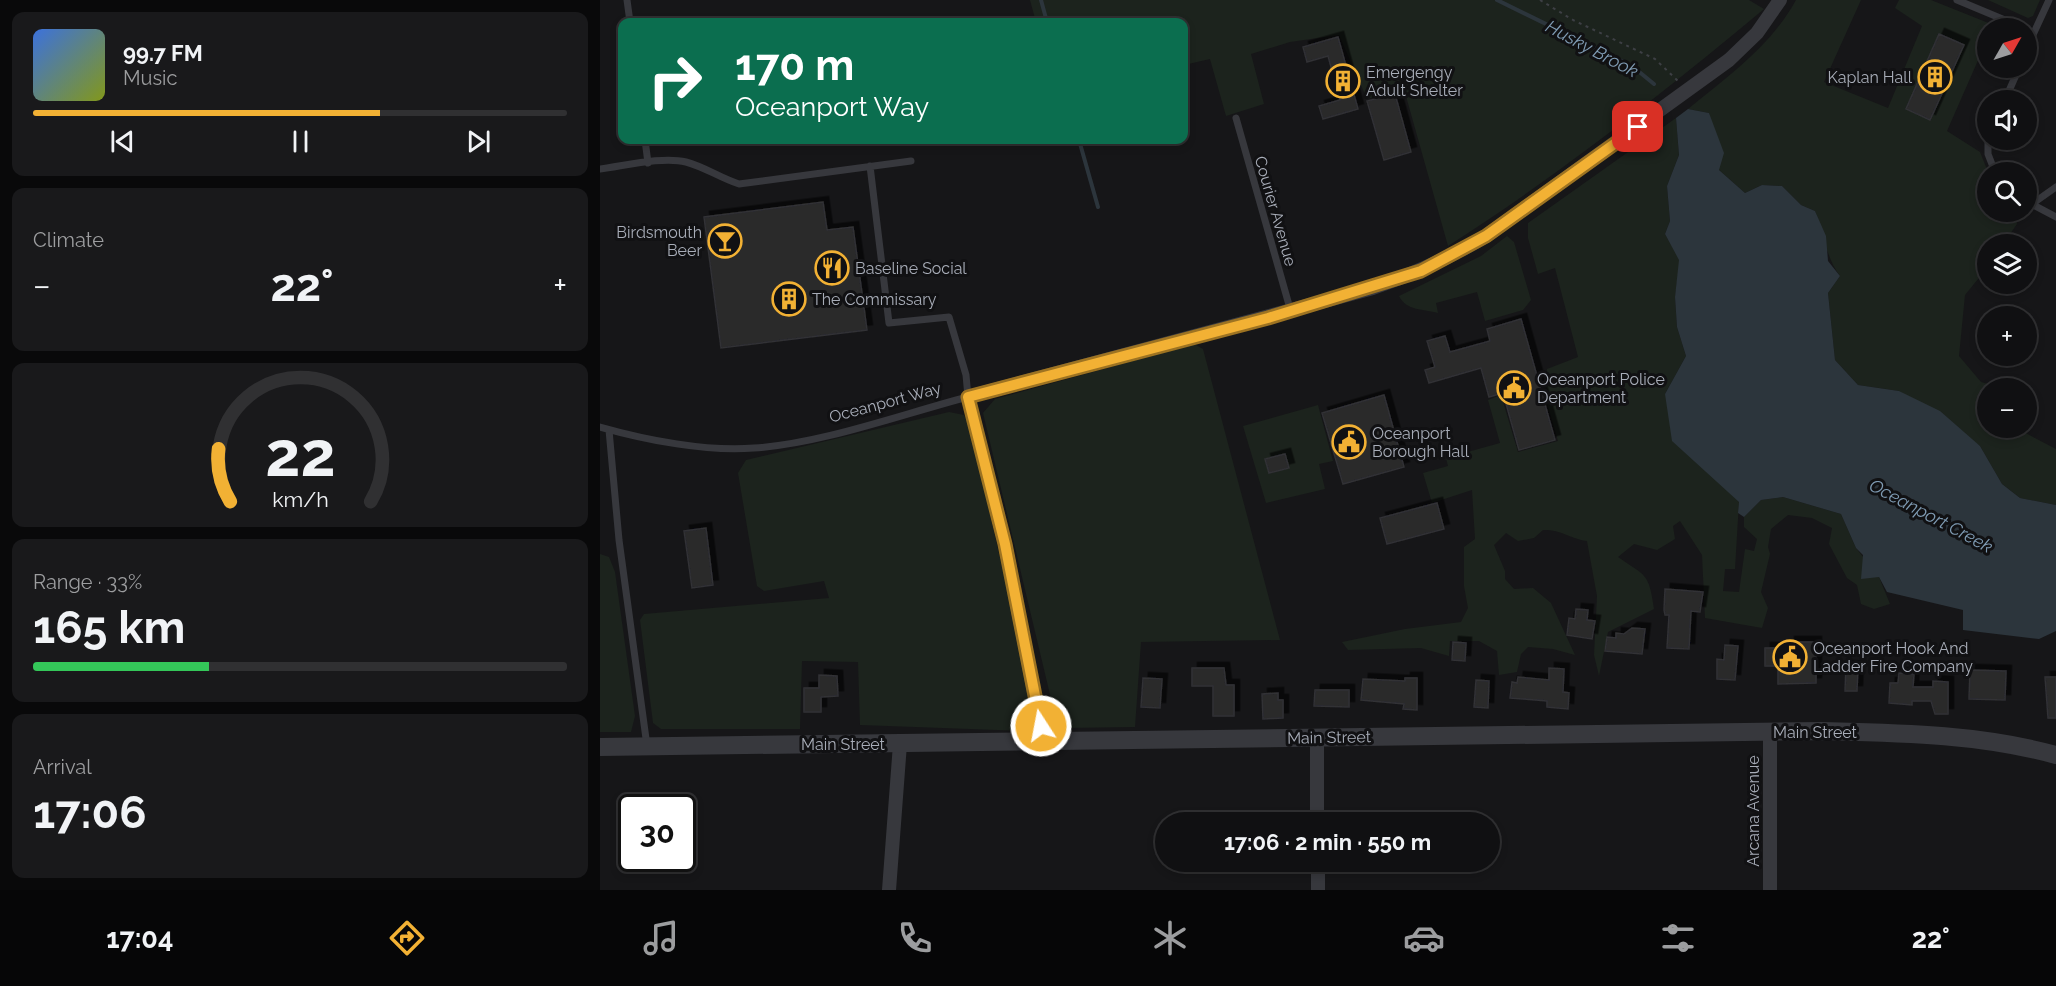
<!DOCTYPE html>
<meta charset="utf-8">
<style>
body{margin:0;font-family:Raleway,sans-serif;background:#19191b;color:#f1f3f6;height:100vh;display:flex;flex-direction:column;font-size:22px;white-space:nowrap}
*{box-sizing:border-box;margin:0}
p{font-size:20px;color:#9c9d9f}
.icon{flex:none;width:33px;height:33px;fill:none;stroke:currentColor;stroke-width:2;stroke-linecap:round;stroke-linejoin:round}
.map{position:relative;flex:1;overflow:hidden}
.side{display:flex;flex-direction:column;gap:12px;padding:12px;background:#09090a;width:600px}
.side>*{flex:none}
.banner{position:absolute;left:18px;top:18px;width:570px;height:126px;border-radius:12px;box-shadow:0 3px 9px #0003,0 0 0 2px #303032;background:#0b6e4f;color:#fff;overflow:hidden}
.needle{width:39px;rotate:51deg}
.fabs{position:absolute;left:1377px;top:18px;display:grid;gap:12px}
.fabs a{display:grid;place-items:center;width:60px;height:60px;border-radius:50%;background:#101012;box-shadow:0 3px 9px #0003,0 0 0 2px #303032;font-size:30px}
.speed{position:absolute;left:18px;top:794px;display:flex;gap:12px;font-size:30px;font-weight:700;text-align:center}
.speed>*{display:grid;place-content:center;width:78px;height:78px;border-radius:50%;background:#101012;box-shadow:0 3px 9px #0003,0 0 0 2px #303032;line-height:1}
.speed .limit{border:3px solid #111;border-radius:9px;background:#fff;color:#111}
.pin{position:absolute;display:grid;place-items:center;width:51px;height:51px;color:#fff;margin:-26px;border-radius:12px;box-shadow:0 3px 9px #0006}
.me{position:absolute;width:66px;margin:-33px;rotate:349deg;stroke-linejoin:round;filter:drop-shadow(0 0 4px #0008)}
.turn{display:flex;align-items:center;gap:21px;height:126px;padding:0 18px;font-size:27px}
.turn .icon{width:78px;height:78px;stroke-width:2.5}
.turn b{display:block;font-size:42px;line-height:51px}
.big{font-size:45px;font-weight:700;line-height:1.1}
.side .card{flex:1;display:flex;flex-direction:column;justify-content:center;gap:9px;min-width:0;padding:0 21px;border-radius:12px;background:#19191b}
.side .dial{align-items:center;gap:0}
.dial svg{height:156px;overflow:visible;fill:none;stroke:#303032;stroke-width:7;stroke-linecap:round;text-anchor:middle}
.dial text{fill:#f1f3f6;stroke:none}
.song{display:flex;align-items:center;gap:18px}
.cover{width:72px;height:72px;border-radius:9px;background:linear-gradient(135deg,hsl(220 70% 55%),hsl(70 70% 35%))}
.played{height:6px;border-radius:3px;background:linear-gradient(90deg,#f2b134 65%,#303032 65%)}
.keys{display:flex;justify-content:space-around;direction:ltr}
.heat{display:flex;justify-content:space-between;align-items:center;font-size:33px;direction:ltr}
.charge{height:9px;border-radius:4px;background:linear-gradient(90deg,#34c759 33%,#303032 0)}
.trip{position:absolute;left:555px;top:812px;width:345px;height:60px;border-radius:30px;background:#101012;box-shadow:0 3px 9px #0003,0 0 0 2px #303032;font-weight:700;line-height:60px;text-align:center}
.dock{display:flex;height:96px;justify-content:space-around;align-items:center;background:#060607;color:#9c9d9f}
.dock .icon{width:42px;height:42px}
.dock .on{color:#f2b134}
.dock b{font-size:27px;color:#f1f3f6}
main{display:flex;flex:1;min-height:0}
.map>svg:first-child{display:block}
</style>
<main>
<section class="side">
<div class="card">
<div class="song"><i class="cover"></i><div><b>99.7 FM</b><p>Music</p></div></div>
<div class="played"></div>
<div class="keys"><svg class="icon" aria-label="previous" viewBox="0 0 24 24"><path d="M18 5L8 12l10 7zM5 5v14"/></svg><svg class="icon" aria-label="pause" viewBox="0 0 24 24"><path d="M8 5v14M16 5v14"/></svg><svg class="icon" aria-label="next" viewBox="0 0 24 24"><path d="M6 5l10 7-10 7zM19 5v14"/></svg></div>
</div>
<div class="card"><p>Climate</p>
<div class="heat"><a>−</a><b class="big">22°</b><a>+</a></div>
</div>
<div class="card dial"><svg viewBox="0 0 100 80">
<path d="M14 69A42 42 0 1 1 86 69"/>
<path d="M14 69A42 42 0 0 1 8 42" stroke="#f2b134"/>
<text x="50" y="56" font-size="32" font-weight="700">22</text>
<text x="50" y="72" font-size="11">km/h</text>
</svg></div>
<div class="card"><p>Range · 33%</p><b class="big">165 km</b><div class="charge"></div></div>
<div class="card"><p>Arrival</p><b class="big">17:06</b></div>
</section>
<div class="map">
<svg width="1456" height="890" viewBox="0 0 1456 890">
<defs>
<filter id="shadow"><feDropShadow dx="5.5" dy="-5.5" stdDeviation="0" flood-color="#0009"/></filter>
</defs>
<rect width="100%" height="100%" fill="#161618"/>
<path fill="#1c231d" d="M430,0h719l15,9c-101,84 -205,166 -316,237l-44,-157 -37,10 -28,-64 -49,7 -39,12 13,50 -38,12 -16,-57 -26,6v-43h-148z
M1196,0h65l-37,82 64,26 34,-82 -27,-18 4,-8h32l70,28h-13l-1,22 -4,-1 -36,82 33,21 8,20v40h26l3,12 -14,20h-15l-1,24 -22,27 -6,61 22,26 21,6h-14v40h28l40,21v56l-36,-7 -18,-14 -22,-38 -81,-55 -41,-6 -23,-25 -7,-67 12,-17c-15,-20 -15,-41 -25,-65l-14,-6 -19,-19 -20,-1 -17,8 -26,-23 -10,-57 -21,-4c40,-33 82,-62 108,-109z
M1388,0h52l-7,16 -5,2z
M1076,118l3,37 -12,31 3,35 -5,13 15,26 -5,37 2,30 9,29 -21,38 74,108 -4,67h-10l-2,22 16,1 6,-43 9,2 3,-12 -13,-12v-10l17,-17 22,-3 58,17 15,34 23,29 11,27 -16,5 -13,-5 -4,-19 -10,-7 -18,-34 3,-16 -20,-10 -24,-3 -17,14 -3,18 2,7 -9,38 7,16 -6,20 -57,-10 -3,-63 -22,-34 -7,5 2,13 -18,11 -23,-6 -16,13c27,19 31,15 36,52l-46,23 -9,44 -5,-21 3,-59 -10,-55c-20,-3 -23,-11 -44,-11l-9,8 -16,3 -12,-8 -12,12 11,26v8l9,10 19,-1 18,15 24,52 -22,-6 -25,-2 -7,7 -4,18 -18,3 -2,-24 -18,-10h-29l-1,15 -28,-8 -73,2 -6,-8 63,-13 56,-7 7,-14 -4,-22v-39l11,-8 -3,-49 -40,13 -9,-30 25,-7 -2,-8 54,-15 -12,-43 13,-5 17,57 40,-11 -14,-49 3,-23 31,-12 -23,-89 -17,6 -10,-36v-15z
M907,236l7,6 17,58 -8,10 -38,11 -8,-29 -41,11 2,10c-14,-4 -32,-2 -39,-17l82,-40z
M594,344l9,5 77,291 -139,2 -6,85 -70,1 -8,-4 -74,-311 12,-14z
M718,405l15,56 -14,3 6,25 -59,14 -23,-77z
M349,412l15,3 6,12 67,292 -5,10 -5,2 -167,-6 -2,-63 -56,-1 -2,68h-139l-8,-6 -13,-103 4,-6 185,-16 -5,-17 -60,10 -7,-5 -19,-113 8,-13z
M0,554l9,3 6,15 20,144 -4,16h-31z"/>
<path fill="#2c353c" d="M1088,109l21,4 15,40 -5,17 26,23 17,-8 20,1 19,19 14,6 11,25 2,25 12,15 -12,17 7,67 23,25 41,6 41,20 40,35 22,38 18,14 36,7v126l-17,8 -76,-9v-20l-76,-18 -8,-15 -18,2 2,-24 -7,-7 -15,-34 -58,-17 -22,3 -17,17 -6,-4 1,-11 -67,-61 -7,-47 21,-38 -9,-29 -2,-30 4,-37 -14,-26 5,-13 -3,-35 12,-31 -3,-37z"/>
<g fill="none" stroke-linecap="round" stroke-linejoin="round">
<path stroke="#2c353c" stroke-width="4" d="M441,0l6,22
M897,0l135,66 22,18
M479,140l19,67"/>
</g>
<path fill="#29292c" stroke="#303034" stroke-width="1.5" filter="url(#shadow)" d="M1339,34l25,11 -34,75 -24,-11z
M738,37l20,72 -35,10 -4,-13 21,-6 -12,-44 -21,6 -4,-15z
M795,94l16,58 -27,8 -17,-59z
M223,202l4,28 26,-3 14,103 -146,18 -17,-131z
M921,319l34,121 -36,10 -16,-57 -14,4 -8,-29 -52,15 -4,-13 10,-3 -8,-26 18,-5 5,16 40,-11 -3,-12z
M784,395l20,72 -61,17 -21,-71z
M685,454l4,14 -20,5 -4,-14z
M837,503l7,26 -57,15 -7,-26z
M106,528l7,57 -21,3 -8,-57z
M1065,589l38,3 -3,20 -9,-1 -2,38 -22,-1 2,-33h-4l-1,-5z
M976,609l12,1 -1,10 8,1 -3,18 -25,-4 2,-17 6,1z
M1032,628l13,1 -3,25 -37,-3 2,-14 9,1v-5l8,1z
M853,642l13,1 -1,18 -13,-1z
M1189,642h27v41l-38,1v-18h-13v-18h24z
M1125,645l13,1 -3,34 -18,-1v-20l7,1z
M1246,666l12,1 -1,24h-12z
M592,668h32l2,17h8v31h-21v-30h-21z
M949,668l15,1 -1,23 6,1 -1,16 -21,-2v-6l-37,-3 2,-16 5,1 1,-6 31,3z
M1370,670l36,1 -1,29 -36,-1z
M1299,673l15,1 -1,13h20v-6l15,1v32h-13l-4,-13h-19v4l-23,-2 1,-20h8z
M219,675l18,1 1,20 -17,1v15h-17v-24h15z
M1445,677h11v41h-8z
M543,678l19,1 -2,29 -19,-1z
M805,678h12v32l-14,-1 1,-5 -43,-4 2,-21 42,2z
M876,680l13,1 -1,27 -14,-1z
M715,690h34v17l-35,-1z
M678,693v7h5v18l-20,1 -1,-25z"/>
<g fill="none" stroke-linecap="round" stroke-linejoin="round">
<path stroke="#3d3f44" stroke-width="2" stroke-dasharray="3 4.5" stroke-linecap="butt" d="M940,0l33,20 82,39 24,23"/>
<path stroke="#37383d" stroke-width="7" d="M27,0l3,22
M1357,0l67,28
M1426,50l23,-50
M1405,100l14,-32
M636,118l55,194
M45,140l3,23
M1388,140v14l7,18
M0,169c24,-3 63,-13 86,-7 19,5 34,16 53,22l172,-23
M1426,201l30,16
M1432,204l24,-17
M0,427c46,13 107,25 154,21 67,-4 148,-34 214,-51l-2,-22 -17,-58 -60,6 -19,-157
M9,430l10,110 28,206"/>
<path stroke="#37383d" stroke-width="14" d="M717,737v85
M444,743l-39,-199 -37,-147 405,-109c40,-14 77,-30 113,-52l243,-176 28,-27 23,-33
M718,861v29
M289,890l11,-146
M1170,890v-158"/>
<path stroke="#37383d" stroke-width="18" d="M0,747l1220,-16c80,2 159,3 236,24"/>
</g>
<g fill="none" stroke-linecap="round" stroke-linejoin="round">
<defs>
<path id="route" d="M441,726l-36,-182 -37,-147 300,-79 153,-47 65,-35 152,-109"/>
</defs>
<use href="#route" stroke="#9d7322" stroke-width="15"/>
<use href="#route" stroke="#f2b134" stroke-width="10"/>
</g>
<defs>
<symbol id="building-ring" viewBox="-11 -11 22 22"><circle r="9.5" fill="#111113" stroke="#f2b134" stroke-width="1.5"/><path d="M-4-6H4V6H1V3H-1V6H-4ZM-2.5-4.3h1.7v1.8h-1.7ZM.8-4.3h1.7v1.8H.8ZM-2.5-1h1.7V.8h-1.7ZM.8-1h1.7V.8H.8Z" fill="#f2b134"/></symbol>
<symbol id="bar-ring" viewBox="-11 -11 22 22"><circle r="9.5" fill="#111113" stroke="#f2b134" stroke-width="1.5"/><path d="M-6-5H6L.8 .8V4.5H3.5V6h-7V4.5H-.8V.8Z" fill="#f2b134"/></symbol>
<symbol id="restaurant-ring" viewBox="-11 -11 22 22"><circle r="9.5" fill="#111113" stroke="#f2b134" stroke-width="1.5"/><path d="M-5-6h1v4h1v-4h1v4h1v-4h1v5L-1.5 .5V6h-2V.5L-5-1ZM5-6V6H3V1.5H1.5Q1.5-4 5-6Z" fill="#f2b134"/></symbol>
<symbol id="civic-ring" viewBox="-11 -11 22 22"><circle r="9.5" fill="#111113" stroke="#f2b134" stroke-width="1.5"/><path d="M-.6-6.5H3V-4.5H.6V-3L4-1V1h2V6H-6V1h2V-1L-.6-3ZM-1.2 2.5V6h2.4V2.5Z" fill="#f2b134"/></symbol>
</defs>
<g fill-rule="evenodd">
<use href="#building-ring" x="1316" y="58" width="38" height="38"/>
<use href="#building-ring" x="724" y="62" width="38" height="38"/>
<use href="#bar-ring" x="106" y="222" width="38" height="38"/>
<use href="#restaurant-ring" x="213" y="249" width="38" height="38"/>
<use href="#building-ring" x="170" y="280" width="38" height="38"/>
<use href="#civic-ring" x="895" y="369" width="38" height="38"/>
<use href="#civic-ring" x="730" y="423" width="38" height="38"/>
<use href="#civic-ring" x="1171" y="638" width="38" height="38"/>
</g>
<g text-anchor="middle" stroke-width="6" stroke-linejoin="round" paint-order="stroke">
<g font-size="16" fill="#a8adb8" stroke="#111113" text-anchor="start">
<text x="766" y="78">Emergengy<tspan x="766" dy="18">Adult Shelter</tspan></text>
<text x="1312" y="83" text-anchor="end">Kaplan Hall</text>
<text x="102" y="238" text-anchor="end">Birdsmouth<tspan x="102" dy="18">Beer</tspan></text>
<text x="255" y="274">Baseline Social</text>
<text x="212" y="305">The Commissary</text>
<text x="937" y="385">Oceanport Police<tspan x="937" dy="18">Department</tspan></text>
<text x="772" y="439">Oceanport<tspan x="772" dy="18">Borough Hall</tspan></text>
<text x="1213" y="654">Oceanport Hook And<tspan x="1213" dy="18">Ladder Fire Company</tspan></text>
</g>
<g font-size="16" fill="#a8adb8" stroke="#111113">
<text transform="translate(676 211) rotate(74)" y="6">Courier Avenue</text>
<text transform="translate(285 402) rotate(-15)" y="6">Oceanport Way</text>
<text x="1215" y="738">Main Street</text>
<text transform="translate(729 737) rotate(-1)" y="6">Main Street</text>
<text x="243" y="750">Main Street</text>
<text transform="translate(1153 811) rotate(-90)" y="6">Arcana Avenue</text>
</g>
<g font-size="18" font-style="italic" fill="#7f9bb3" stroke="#111113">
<text transform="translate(992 49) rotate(28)" y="6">Husky Brook</text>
<text transform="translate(1331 516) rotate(28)" y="6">Oceanport Creek</text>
</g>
</g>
</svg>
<div class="fabs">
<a><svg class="needle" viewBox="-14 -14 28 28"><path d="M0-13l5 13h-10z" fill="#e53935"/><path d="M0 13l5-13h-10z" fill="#9c9d9f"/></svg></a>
<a><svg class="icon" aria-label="sound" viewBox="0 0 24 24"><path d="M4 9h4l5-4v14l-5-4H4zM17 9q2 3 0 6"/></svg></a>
<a><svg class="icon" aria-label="search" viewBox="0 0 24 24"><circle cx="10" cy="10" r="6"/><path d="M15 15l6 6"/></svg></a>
<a><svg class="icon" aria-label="layers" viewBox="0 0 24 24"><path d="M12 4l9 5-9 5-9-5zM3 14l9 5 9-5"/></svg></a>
<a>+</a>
<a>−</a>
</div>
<div class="speed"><div class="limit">30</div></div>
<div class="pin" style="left:1038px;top:127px;background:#d93025"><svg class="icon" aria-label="arrive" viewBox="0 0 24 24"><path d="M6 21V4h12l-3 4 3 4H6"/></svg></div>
<svg class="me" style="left:441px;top:726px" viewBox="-20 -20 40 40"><circle r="17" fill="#f2b134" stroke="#fff" stroke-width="3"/><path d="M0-11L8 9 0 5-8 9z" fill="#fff"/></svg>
<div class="trip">17:06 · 2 min · 550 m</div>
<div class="banner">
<div class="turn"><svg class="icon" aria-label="right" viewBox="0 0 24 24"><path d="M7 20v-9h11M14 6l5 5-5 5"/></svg><div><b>170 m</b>Oceanport Way</div></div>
</div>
</div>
</main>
<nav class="dock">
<b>17:04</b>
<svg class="icon on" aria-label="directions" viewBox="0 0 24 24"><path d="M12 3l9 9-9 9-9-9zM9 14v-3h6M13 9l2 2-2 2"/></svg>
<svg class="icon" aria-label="music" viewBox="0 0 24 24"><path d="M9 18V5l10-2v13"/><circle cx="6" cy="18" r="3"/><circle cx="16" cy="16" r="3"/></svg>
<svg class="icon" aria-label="phone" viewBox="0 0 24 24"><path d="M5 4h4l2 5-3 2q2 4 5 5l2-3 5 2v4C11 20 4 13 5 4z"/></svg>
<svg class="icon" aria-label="climate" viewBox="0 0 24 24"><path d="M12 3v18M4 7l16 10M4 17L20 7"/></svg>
<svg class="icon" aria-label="car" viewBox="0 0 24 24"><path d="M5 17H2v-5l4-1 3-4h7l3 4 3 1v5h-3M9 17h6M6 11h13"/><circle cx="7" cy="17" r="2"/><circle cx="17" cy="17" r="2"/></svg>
<svg class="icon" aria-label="filters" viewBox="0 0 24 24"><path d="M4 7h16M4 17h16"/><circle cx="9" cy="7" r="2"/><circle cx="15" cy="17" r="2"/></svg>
<b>22°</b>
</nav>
